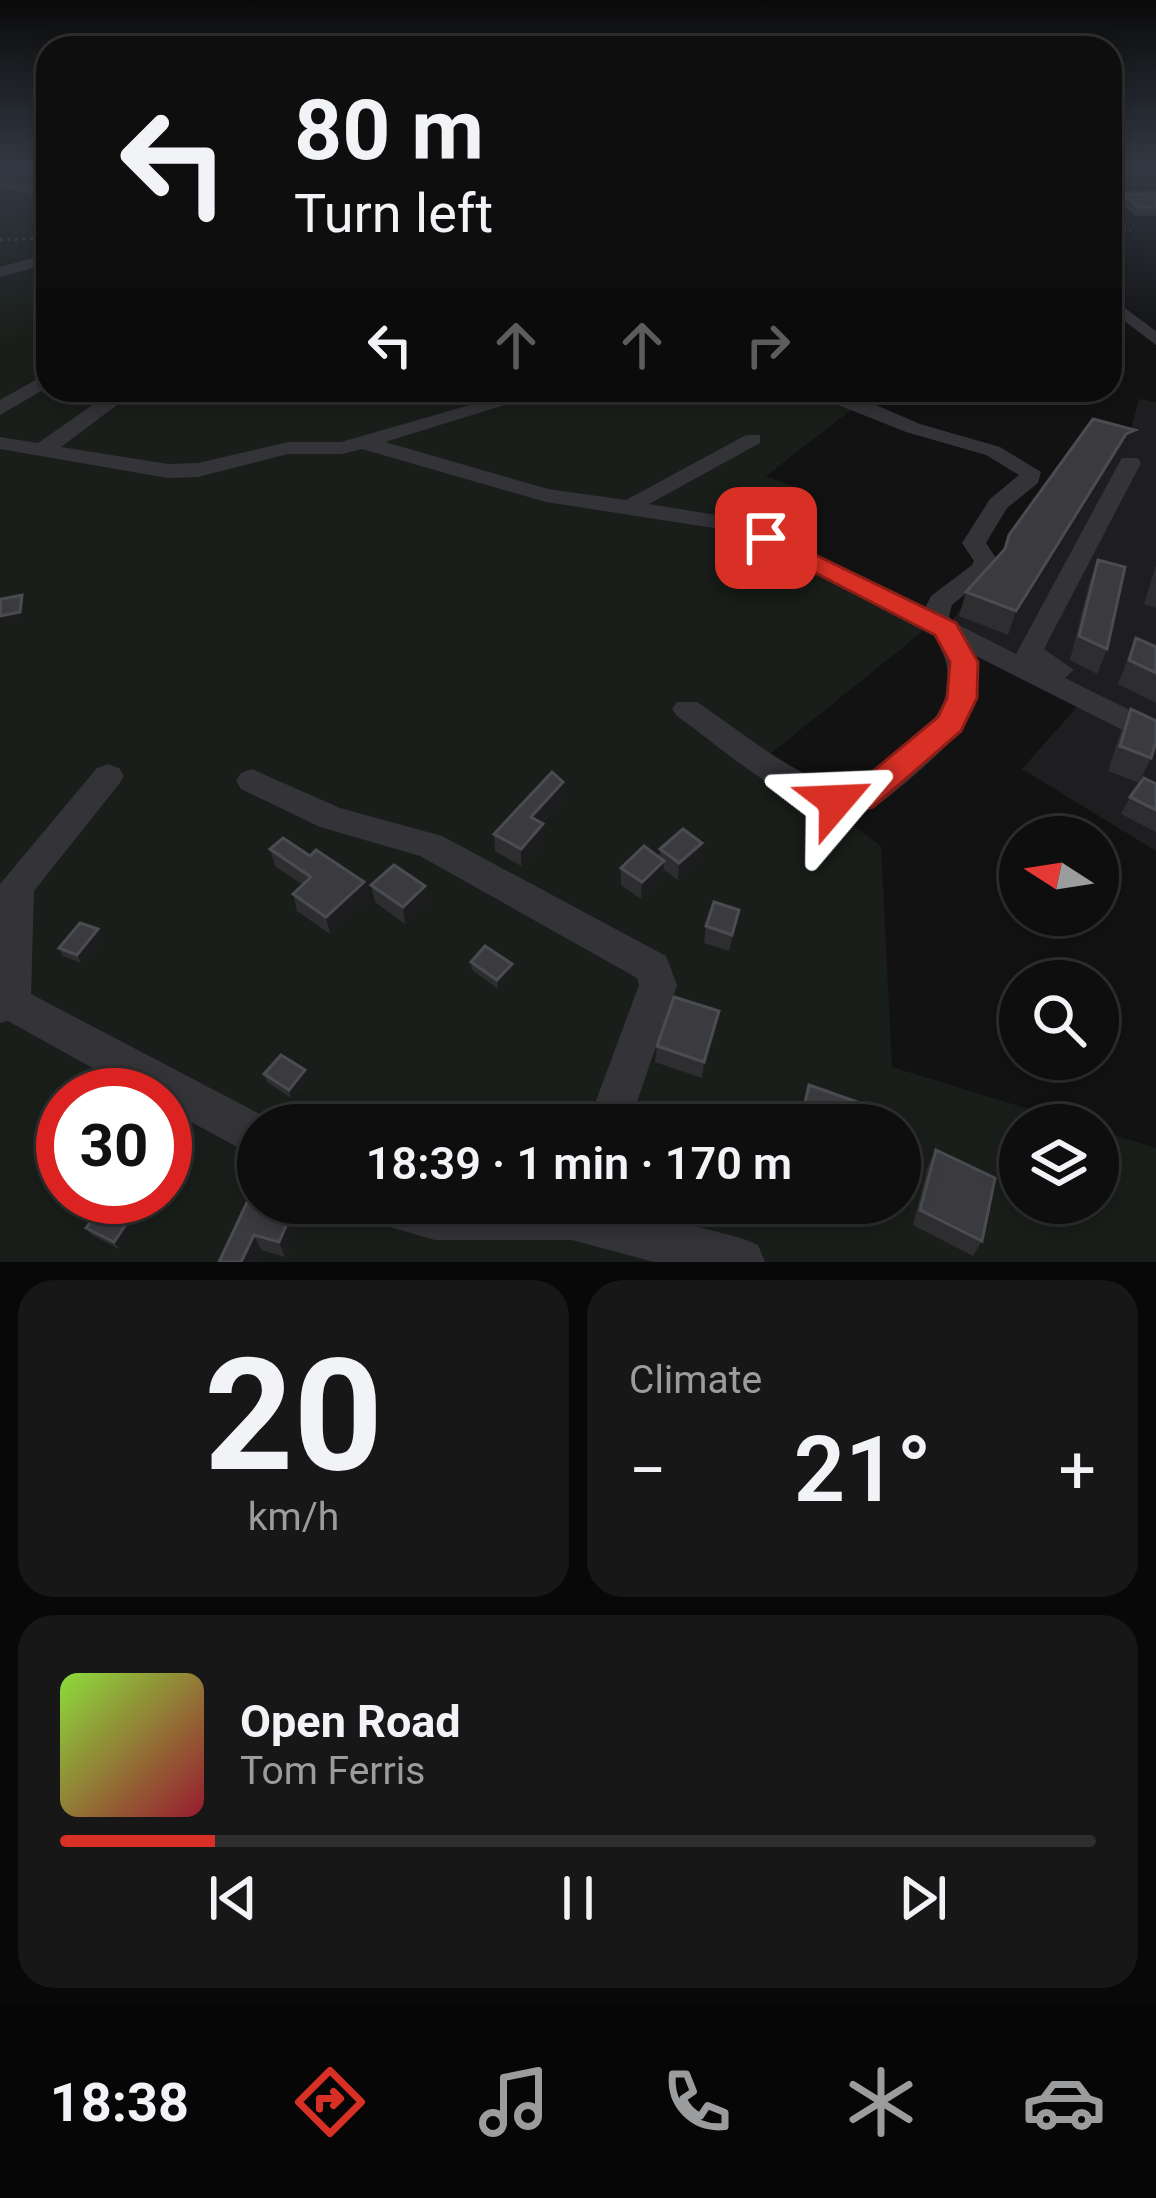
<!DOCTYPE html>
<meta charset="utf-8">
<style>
body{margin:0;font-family:Roboto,sans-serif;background:#171717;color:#f1f3f6;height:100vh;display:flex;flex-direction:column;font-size:45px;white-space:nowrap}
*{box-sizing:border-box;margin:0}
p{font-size:39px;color:#9b9c9e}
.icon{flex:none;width:66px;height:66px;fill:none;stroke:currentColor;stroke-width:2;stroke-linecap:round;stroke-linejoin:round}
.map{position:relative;height:1262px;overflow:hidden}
.drawer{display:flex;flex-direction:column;gap:18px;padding:18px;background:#080808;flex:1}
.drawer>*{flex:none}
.top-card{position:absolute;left:36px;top:36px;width:1086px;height:366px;border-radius:36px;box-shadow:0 6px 18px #0003,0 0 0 3px #2e2e2e;background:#0e0e0e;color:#f1f3f6;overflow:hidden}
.needle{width:78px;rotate:282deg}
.buttons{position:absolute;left:999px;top:816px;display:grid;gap:24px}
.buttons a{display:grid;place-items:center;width:120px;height:120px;border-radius:50%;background:#0e0e0e;box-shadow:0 6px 18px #0003,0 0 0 3px #2e2e2e;font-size:60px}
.speed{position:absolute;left:36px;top:1068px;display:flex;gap:24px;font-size:60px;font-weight:700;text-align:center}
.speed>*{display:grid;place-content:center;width:156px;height:156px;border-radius:50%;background:#0e0e0e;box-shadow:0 6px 18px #0003,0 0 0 3px #2e2e2e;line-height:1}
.speed .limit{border:18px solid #d22;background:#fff;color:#111}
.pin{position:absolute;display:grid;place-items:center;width:102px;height:102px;color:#fff;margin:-51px;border-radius:24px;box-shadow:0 6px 18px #0006}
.me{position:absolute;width:132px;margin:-66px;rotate:64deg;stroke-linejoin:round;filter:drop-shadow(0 0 9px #0008)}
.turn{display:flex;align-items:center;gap:42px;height:252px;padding:0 60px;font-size:54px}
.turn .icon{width:156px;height:156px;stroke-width:2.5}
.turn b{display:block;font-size:84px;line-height:102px}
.lanes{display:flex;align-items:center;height:114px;padding:0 60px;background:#0003;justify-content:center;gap:60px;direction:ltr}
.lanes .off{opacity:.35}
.big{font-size:90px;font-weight:600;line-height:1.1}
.drawer .card{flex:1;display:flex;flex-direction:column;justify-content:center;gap:18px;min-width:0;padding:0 42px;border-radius:36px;background:#171717}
.drawer .dial{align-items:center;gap:0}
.dial b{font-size:156px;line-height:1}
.song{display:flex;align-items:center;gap:36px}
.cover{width:144px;height:144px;border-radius:18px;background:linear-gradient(135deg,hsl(90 70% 55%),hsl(350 70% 35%))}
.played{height:12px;border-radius:6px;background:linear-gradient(90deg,#d93025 15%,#2e2e2e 15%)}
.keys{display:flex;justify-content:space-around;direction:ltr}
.heat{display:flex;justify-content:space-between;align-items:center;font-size:66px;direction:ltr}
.drawer .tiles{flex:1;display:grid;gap:18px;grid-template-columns:1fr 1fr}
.card:last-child{grid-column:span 2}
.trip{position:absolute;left:237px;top:1104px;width:684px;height:120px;border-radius:60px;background:#0e0e0e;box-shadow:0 6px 18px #0003,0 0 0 3px #2e2e2e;font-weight:600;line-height:120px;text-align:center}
.menu{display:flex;height:192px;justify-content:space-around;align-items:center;background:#060606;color:#9b9c9e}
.menu .icon{width:84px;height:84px}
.menu .on{color:#d93025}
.menu b{font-size:54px;color:#f1f3f6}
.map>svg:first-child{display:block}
</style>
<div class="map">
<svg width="1156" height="1262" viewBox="0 0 1156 1262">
<rect width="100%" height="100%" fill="#121213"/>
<path fill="#1e1e20" d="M1139,399l17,3v449l-134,-82 61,-69 -137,-71 138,-192 42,12z"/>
<path fill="#191e1a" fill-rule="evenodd" d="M0,167h48v223h774l34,16 -90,70 45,17 -44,45 166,85 -170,137 118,86 11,221 189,58h-61v78h78v-73l58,18v114h-1156zM63,1095h102v102h-102zM258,1125h642v78h-642z"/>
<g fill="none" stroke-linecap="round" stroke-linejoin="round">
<path stroke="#393a3f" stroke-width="3" stroke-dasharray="3 4.5" stroke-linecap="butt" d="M1110,220l21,11
M0,240l48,-2"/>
<path fill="#333338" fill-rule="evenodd" d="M0,180l48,9v8l-48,-9z
M1110,191h46v8h-46z
M48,254v10l-48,13v-10z
M1110,297l46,34v14l-46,-35z
M48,373v14l-48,28v-15z
M114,390h23l-76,57 107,17 30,-1 90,-21h53l181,-52h31l-168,52 163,47 78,11 120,-65h14v8l-111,61 98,16 178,88 6,-12 41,-31 2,-4 -12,-18 28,-44 29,-24 -33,-20 -80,-23 -78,-31 -7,-11h20l79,34 80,23 41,25 -3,11 -31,25 -21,35 12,18 -3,8 -43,36 -3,11 4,6 63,32 103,-191 3,-5h16l3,5 -97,186 30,21 -9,8 91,45v24l-182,-92c10,21 2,52 -10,71 -9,15 -75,73 -91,82 -9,5 -27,6 -37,5 -49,-6 -118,-68 -159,-97l-5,-7 5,-7h20c39,25 113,89 157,85 53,-44 125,-76 80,-152l-201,-104 -187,-29 -184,-53 -20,5h-54l-90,23 -30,1 -168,-29v-12l38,6z
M108,764l11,4 5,8 -5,8 -85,107 -3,103 242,127 2,4h-17v33l-93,-50v-13h-24l-133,-74 -8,2v-139l97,-116z
M252,769l88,39 102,28 224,120 11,29 -48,140h-42l52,-140 -2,-7 -217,-122 -100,-29 -79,-38 -5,-8 5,-8z
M355,1203h251l135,35 17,7 7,17h-111l-82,-22h-137l-73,-21z"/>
</g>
<path fill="#2e2e31" d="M1156,194v22h-21l-8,-8h-10l-6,-5 3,-8z
M1135,430l-8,22 -9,4 -110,179 -49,-19 7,-24 37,-41 6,-16z
M1098,560l9,89 -10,25 -27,-14 19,-76z
M1156,565v43l-12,-4z
M1136,638l20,9v56l-38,-19z
M1131,709l20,49 -12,25 -31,-12 12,-37z
M563,782v17l-21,24 2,18 -23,25 -26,-15 -1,-17z
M1156,784v48l-35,-18 9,-17z
M702,843l-2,17 -22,20 -14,-10 -1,7 -22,22 -20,-14v-17l38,-11 1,-8z
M270,849l40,7 54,26 4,16 -38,36 -33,-23 -4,-17 10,-9 -28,-19z
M371,885l56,18 -22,21 -30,-22z
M739,910l-10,41 -25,-8 2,-17z
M98,929l5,9 -22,25 -18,-7 -4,-8z
M471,962l42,10 -15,17 -26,-19z
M716,1028l-14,50 -47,-16 2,-16z
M305,1070l2,8 -16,20 -24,-16 -3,-8z
M936,1150l46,91 -9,15 -60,-31 15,-59z
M258,1179l46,34 -19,44 -24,-7 -6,12h-36z
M137,1208l5,7 -23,34 -27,-14 -6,-7z"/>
<path fill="#1d1d1f" d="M1135,430l-8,22 -9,4 -110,179 8,-24 110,-177z
M22,595l3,8 -1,17 -22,5 -2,-9z
M563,782v17l-32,35v-17z
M543,824l1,17 -23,25v-17z
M702,843l-2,17 -22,20 1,-17z
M664,861l-1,16 -22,22 1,-17z
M364,882l4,16 -38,36 -4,-17z
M425,886l2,17 -22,21 -2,-17z
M98,929l5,9 -22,25 -4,-8z
M512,964l1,8 -15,17 -1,-9z
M719,1011l-3,17 -14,50 2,-16z
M305,1070l2,8 -16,20 -2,-8z
M169,1143l5,8 -9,16v-16z
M296,1203h5l3,10 -19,44 -6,-15z
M137,1208l5,7 -23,34 -5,-7z
M254,1235l7,15 -6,12h-14z"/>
<path fill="#3b3b3f" stroke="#4b4c51" stroke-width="3" d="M1156,194v13h-18l-8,-8h-11l-5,-4z
M1093,419l42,11 -9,4 -110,177 -50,-19 39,-43 4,-14z
M1098,560l27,7 -18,82 -28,-13z
M22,595l-2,17 -20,4 1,-17z
M1136,638l20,9v26l-27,-13z
M1131,709l25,12v21l-5,16 -31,-12z
M552,772l11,10 -32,35 12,7 -22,25 -27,-15z
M1144,778l12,6v26l-26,-13z
M683,829l19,14 -23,20 -19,-14z
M283,838l27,18 6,-6 48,32 -38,35 -33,-23 18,-17 -41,-28z
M644,846l20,15 -22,21 -21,-14z
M394,865l31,21 -22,21 -32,-22z
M714,902l25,8 -7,25 -26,-9z
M80,923l18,6 -21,26 -18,-7z
M485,946l27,18 -15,16 -26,-18z
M674,997l45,14 -15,51 -47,-16z
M281,1055l24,15 -16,20 -25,-16z
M809,1085l54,19 -4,21h-59z
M936,1150l59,28 -13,63 -62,-31z
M258,1179v24h38l-17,39 -25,-7 -13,27h-22z
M109,1197h6l22,11 -23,34 -28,-14z"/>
<linearGradient id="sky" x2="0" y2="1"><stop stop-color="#0a0a0a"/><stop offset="0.49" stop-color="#333944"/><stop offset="1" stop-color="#333944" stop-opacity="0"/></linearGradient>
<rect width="1156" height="343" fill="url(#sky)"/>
<path fill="#d93025" stroke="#8d1f18" stroke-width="3" d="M766,531l190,92 22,39 -1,36 -16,33 -88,76 -37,6 -11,-4 -5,-8 5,-9 29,-5 84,-70 9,-19 3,-36 -15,-27 -177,-92 -4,-5z"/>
</svg>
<div class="buttons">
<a><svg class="needle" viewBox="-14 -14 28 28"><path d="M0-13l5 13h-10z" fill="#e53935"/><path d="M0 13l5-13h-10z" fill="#9b9c9e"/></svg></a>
<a><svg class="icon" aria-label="search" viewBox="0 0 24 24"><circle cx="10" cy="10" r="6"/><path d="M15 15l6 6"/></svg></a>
<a><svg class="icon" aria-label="layers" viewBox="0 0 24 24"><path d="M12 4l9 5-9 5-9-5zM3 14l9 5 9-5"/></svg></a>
</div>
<div class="speed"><div class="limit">30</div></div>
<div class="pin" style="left:766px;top:538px;background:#d93025"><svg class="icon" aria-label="arrive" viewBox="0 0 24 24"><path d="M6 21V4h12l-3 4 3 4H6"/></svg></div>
<svg class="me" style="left:836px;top:801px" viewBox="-20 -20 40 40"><path d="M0-17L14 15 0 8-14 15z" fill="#d93025" stroke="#fff" stroke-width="4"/></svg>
<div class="trip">18:39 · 1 min · 170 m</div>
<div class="top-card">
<div class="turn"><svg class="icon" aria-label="left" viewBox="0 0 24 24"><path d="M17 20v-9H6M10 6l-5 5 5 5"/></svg><div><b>80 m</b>Turn left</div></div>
<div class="lanes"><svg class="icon" aria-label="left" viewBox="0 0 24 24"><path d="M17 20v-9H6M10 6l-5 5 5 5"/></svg><svg class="icon off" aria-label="ahead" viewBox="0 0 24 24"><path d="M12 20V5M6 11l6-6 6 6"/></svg><svg class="icon off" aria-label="ahead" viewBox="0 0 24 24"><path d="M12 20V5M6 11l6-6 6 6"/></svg><svg class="icon off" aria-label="right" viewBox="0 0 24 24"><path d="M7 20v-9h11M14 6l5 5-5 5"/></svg></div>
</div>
</div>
<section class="drawer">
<div class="tiles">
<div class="card dial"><b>20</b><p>km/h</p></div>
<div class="card"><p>Climate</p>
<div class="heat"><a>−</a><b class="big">21°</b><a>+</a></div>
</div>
<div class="card">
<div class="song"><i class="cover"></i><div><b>Open Road</b><p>Tom Ferris</p></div></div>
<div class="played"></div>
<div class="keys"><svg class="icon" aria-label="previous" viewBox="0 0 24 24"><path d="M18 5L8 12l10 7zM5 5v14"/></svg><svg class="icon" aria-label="pause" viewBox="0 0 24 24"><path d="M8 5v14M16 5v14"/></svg><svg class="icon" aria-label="next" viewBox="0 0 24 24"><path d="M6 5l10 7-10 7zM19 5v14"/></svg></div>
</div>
</div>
</section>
<nav class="menu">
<b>18:38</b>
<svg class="icon on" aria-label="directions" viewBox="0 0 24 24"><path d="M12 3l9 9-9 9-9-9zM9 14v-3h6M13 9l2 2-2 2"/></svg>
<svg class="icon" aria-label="music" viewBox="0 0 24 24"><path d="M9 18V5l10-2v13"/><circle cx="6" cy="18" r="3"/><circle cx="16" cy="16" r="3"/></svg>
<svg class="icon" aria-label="phone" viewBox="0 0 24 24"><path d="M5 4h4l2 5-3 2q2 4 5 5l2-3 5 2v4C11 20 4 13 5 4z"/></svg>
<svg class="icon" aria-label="climate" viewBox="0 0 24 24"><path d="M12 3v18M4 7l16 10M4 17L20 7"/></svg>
<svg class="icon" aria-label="car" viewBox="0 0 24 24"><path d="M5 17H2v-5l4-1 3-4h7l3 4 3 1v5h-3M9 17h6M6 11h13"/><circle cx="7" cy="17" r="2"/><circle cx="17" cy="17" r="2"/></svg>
</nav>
